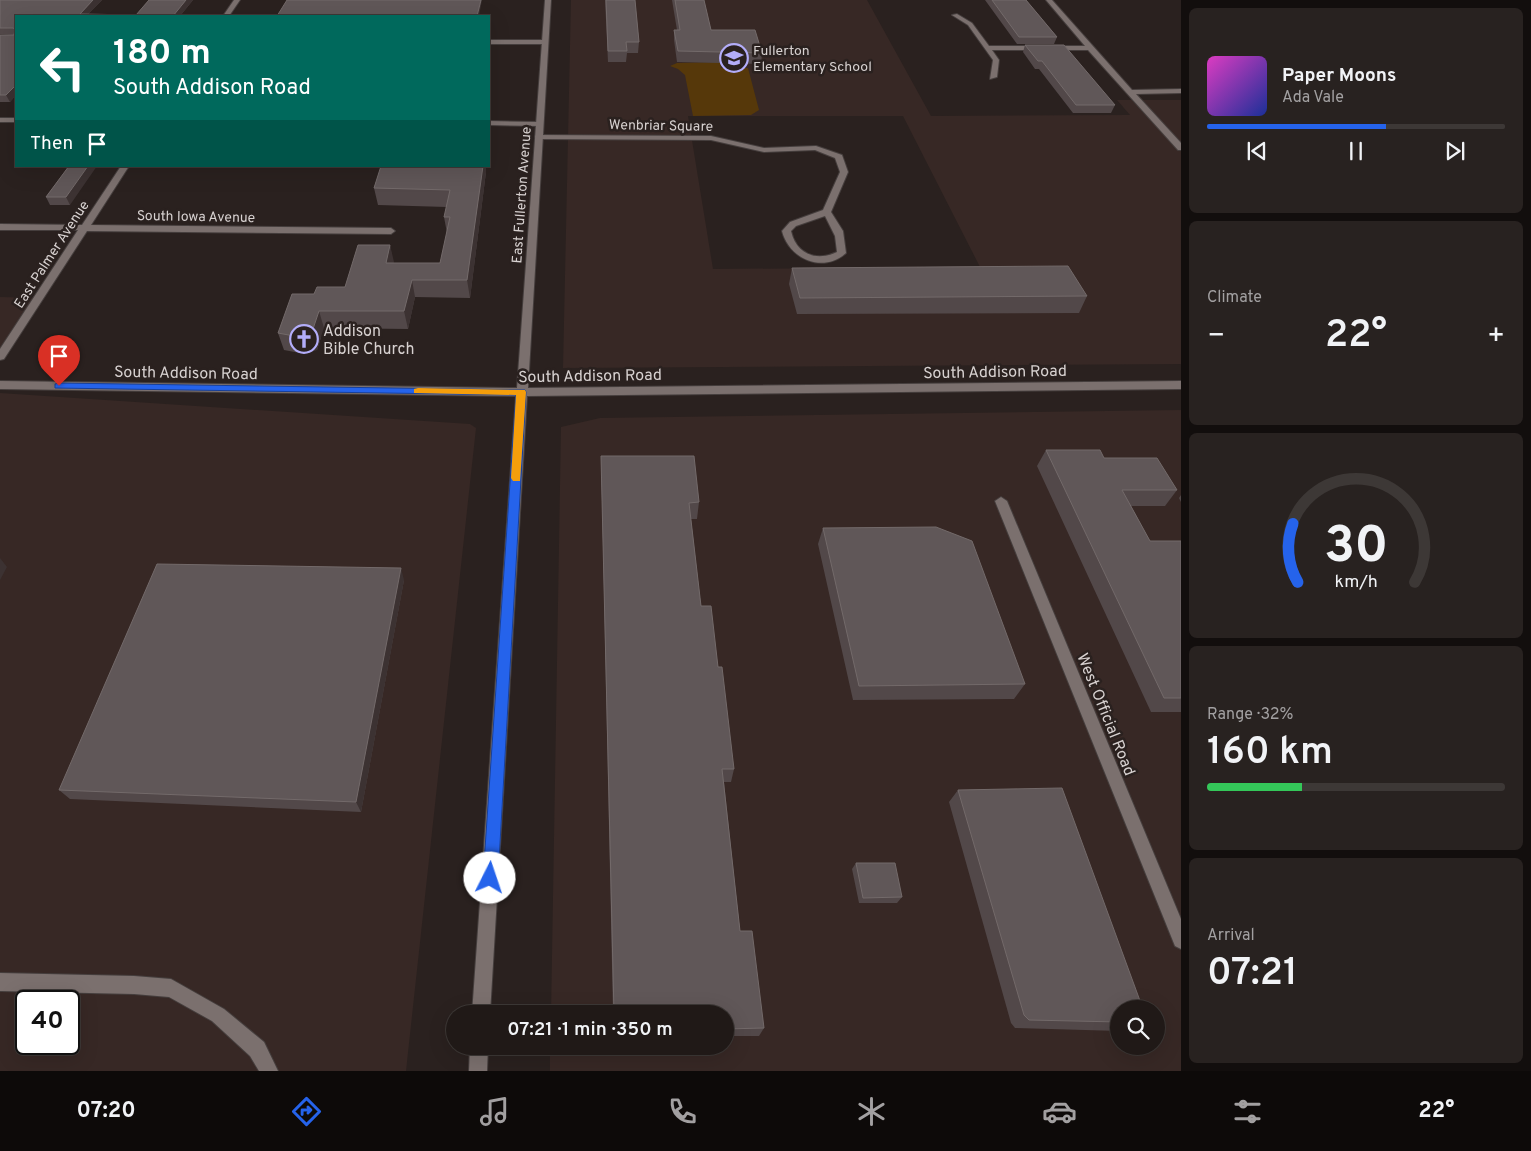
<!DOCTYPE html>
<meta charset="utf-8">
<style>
body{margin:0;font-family:Overpass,sans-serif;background:#282220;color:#f1f3f6;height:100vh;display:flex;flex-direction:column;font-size:19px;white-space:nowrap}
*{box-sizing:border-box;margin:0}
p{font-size:16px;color:#a2a0a1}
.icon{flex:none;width:28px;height:28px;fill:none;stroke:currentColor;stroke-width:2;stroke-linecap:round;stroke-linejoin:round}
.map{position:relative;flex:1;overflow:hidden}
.panel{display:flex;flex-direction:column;gap:8px;padding:8px;background:#120e0d;width:350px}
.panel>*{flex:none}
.top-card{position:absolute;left:15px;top:15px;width:475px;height:152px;border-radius:0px;box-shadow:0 5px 20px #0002,0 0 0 1px #3d3836;background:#00695c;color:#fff;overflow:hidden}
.buttons{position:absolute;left:1110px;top:1000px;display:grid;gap:10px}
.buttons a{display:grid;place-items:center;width:55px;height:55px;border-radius:50%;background:#201917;box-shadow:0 5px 20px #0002,0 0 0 1px #3d3836;font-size:25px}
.speed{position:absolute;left:15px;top:990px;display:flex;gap:10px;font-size:25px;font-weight:700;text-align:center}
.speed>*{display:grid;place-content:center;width:65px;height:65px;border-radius:50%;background:#201917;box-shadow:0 5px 20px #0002,0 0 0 1px #3d3836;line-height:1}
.speed .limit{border:2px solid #111;border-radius:8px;background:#fff;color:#111}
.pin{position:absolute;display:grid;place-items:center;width:42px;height:42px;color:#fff;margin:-51px -21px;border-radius:50% 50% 50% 0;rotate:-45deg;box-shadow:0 0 5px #0007}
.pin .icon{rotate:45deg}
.me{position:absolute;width:55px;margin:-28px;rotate:4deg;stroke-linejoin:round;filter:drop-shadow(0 0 4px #0008)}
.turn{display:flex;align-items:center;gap:18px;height:105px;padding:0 15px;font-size:22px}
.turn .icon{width:65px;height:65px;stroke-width:2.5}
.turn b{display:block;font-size:35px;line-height:42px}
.then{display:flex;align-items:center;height:48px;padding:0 15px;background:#0003;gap:10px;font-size:19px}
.big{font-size:38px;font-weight:600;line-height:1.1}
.panel .tile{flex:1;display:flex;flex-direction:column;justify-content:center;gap:8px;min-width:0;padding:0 18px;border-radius:8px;background:#282220}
.panel .dial{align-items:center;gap:0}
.dial svg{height:130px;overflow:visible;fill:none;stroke:#3d3836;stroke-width:7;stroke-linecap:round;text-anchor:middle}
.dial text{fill:#f1f3f6;stroke:none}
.song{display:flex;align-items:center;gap:15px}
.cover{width:60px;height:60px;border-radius:8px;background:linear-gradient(135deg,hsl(310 70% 55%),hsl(230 70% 35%))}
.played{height:5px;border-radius:2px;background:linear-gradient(90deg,#2563eb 60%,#3d3836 60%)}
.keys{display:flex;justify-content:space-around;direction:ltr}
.heat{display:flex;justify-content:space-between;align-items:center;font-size:28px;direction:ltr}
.charge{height:8px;border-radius:4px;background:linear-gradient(90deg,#34c759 32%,#3d3836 0)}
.trip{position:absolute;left:446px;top:1005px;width:288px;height:50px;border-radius:25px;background:#201917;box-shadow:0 5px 20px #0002,0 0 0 1px #3d3836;font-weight:600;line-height:50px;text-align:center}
.tab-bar{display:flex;height:80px;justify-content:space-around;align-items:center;background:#0d0a09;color:#a2a0a1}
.tab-bar .icon{width:35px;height:35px}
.tab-bar .current{color:#2563eb}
.tab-bar b{font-size:22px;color:#f1f3f6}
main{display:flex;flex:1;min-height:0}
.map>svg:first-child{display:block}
</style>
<main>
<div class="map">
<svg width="1181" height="1071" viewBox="0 0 1181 1071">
<rect width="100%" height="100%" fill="#2a211f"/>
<path fill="#372825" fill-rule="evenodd" d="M571,0h296l64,116 199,-1 -13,-15h64v264l-618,4zM688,116h215l77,151 -267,2z
M0,297l36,1 -36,53z
M0,393l470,31 6,4 -70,643h-406zM26,1001h43v43h-43z
M1181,410v661h-631v-25h175v-32h-174l10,-587 39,-9zM1119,1009h37v37h-37z"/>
<path fill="#56380a" d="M720,62l1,6h27l11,42 -8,5 -58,1 -8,-41 -7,-6 -8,-3 7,-3z"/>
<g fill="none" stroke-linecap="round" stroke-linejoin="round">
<defs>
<path id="minor" d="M234,0h6l-11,16h-6z
M1046,0h6l80,90 49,-1v4l-45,1 45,49v7h-3l-90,-100h-96l7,10 -2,17 -7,2 3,-19 -25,-35 -16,-10 5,-1 15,9 17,23h96z
M489,40h56l3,2 -3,2h-56z
M0,118h16v4h-16z
M489,121l50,1 4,2 -4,2 -50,-1z
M536,135l175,1 53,12 52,-2 26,9 6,17 -17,40 12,19 3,22c-23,21 -57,6 -64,-22l8,-9 33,-12 17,-38 -5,-14 -20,-8 -51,2 -53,-12 -172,-1 -4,-2zM825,216l10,20 2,16c-21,10 -41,2 -46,-21l5,-5z
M121,166h8l-38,59 300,3 4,3 -4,3 -304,-3 -83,128 -4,1v-11l78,-119h-78v-6l82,1z
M1001,497l6,4 174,418v30l-6,-3 -180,-445z
M0,973l134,3 37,3 53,30 40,33 14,29h-19l-9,-15 -38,-35 -43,-24 -35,-3 -134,-3z"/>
<path id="tertiary" d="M545,0h6l-23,388 653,-7v8l-654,7 -37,618h-18l44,-618 -516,-7v-8l517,7z
M470,1046h18l-1,25h-18z"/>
</defs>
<use href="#minor" stroke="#453e3d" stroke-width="2"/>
<use href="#tertiary" stroke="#453e3d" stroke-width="2"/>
<use href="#minor" fill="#7b706e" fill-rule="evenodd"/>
<use href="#tertiary" fill="#7b706e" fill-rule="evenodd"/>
</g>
<path fill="#524849" d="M0,0h102l-14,14 48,1 13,-15h44l-13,16h-164v79l-6,7h-10v-67l14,-1h-14z
M605,0h30l4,42 -1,11h-11l-1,9h-18z
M672,0h32l7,30 51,23 -1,11 -84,-2 -3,-22v-10h3z
M985,0h41l31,37 -3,7h-37z
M1025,45l90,60 -4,8h-38l-34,-44h-4l-12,-17z
M69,166l1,39h-20l-4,-8z
M381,166h105v6l-16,126 -55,-1 -7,32 -84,-1 -7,22 -17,3 -16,-3 -6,-17 36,-39 31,-7 45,-42 3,18h47l7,-30 -3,-16 3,-10 -69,-2 -4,-17z
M792,268l295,28 -8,17 -282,1 -8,-30z
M1046,450l58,8 73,32 -12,16h-34l19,35h31v171h-30l-114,-246z
M601,456l98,46 -2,17h-6l10,87 17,61 16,102 -3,13h-7l16,149 24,97 -5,8h-34v-22h-112z
M1181,495v7l-2,-4z
M823,528l202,156 -11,15 -161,1 -35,-156z
M404,580l-43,232 -291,-13 -11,-9z
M958,790l161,219v22l-104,-3 -4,-5 -62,-221z
M856,863l46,34 -5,6h-38l-7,-34z"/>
<path fill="#3c3232" d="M93,0h9l-16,16 -6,-2z
M186,0h7l-13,16h-7z
M481,0h1l-3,16h-2z
M16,85v10l-6,7 -4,-7z
M88,166h9l-27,39 -4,-8z
M483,166h3v6l-16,126 -3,-18z
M390,245l4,17 -5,18 -3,-17z
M412,280l3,17 -7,32 -4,-18z
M319,311l5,17 -7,22 -17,3 -6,-17z
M0,558l7,9 -7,13z
M401,568l3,12 -43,232 -5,-10z"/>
<path fill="#605758" stroke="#736a6a" d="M0,0h93l-13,14 56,1 13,-15h37l-13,16h-157v69l-10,10h-6v-60h14l1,-6 -2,-1h-13z
M287,0h194l-4,16h-200z
M606,0h29l4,42h-13l1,9h-19z
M675,0h29l7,30h44l7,23 -84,-2 -4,-21h6z
M992,0h34l31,37h-38z
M1025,45h39l51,60h-39l-34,-44h-4z
M69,166h19l-22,31h-20z
M381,166h102l-16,114h-55l-8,31h-85l-7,21 -18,4 -16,-3 14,-39h22l3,-7h28l13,-42h32l-4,18h54l10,-46h-6l6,-27 -76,-2z
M1068,266l19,30 -287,2 -8,-30z
M1046,450h54l4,8h53l20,32h-55l28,51h31v157h-17z
M601,456h93l5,46 -10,1 12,103h10l7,61h4l12,102h-12l18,162h12l12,97 -39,1v-15h-111z
M936,527l36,14 53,143 -166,2 -36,-158z
M157,564l244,4 -45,234 -297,-12z
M1062,788l81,221h-24v13l-90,-2 -5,-5 -66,-225z
M856,863h39l7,34 -39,1z"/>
<path fill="#2563eb" stroke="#184099" d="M59,383l466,7 1,2 -28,486 -3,5 -5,2 -5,-2 -2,-5 33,-483 -461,-7v-4z"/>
<path fill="#f59e0b" d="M418,388l107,2 1,2 -6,89h-7l-2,-3 5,-83 -102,-2v-4z"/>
<defs>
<symbol id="school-ring" viewBox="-11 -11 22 22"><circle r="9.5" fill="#2a211f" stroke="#b3adf9" stroke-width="1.5"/><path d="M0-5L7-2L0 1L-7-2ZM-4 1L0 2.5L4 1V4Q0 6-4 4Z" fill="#b3adf9"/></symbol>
<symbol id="church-ring" viewBox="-11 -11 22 22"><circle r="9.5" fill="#2a211f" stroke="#b3adf9" stroke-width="1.5"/><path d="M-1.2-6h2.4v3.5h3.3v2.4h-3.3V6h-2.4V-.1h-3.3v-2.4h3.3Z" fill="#b3adf9"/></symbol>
</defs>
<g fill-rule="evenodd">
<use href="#school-ring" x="718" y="42" width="32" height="32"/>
<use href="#church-ring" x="288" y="323" width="32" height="32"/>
</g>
<g text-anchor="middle" stroke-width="5" stroke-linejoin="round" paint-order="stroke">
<g font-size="14" fill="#d7d1d0" stroke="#2a211f" text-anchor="start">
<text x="753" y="55">Fullerton<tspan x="753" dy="16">Elementary School</tspan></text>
</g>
<g font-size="14" fill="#d7d1d0" stroke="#2a211f">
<text transform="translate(661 125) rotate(1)" y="5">Wenbriar Square</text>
<text transform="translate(521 195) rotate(-86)" y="5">East Fullerton Avenue</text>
<text transform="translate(196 216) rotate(1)" y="5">South Iowa Avenue</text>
<text transform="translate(51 254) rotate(-57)" y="5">East Palmer Avenue</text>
</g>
<g font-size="16" fill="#d7d1d0" stroke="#2a211f" text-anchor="start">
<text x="323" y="336">Addison<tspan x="323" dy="18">Bible Church</tspan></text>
</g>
<g font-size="16" fill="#d7d1d0" stroke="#2a211f">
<text transform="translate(995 371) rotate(-1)" y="6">South Addison Road</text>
<text transform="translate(186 372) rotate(1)" y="6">South Addison Road</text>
<text transform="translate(590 375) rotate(-1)" y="6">South Addison Road</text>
<text transform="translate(1107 714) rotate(68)" y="6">West Official Road</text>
</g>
</g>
</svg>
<div class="buttons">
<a><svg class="icon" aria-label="search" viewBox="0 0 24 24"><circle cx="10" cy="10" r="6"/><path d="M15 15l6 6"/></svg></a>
</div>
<div class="speed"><div class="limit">40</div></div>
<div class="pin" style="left:59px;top:386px;background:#d93025"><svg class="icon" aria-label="arrive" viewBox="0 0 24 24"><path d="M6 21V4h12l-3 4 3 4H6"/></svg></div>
<svg class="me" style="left:490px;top:878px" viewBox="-20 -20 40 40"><circle r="19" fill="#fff"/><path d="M0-13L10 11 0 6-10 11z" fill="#2563eb"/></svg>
<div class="trip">07:21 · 1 min · 350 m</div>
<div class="top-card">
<div class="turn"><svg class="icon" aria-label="left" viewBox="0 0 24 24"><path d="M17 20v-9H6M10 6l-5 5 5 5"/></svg><div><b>180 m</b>South Addison Road</div></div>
<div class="then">Then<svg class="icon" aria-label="arrive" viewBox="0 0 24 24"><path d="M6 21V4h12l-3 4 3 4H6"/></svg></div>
</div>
</div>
<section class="panel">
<div class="tile">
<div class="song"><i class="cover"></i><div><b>Paper Moons</b><p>Ada Vale</p></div></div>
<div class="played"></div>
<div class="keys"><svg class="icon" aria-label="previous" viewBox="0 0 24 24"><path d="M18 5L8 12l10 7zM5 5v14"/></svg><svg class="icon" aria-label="pause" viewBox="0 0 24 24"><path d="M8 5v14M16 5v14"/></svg><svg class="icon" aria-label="next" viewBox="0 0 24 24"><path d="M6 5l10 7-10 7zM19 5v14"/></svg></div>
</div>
<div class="tile"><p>Climate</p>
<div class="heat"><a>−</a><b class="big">22°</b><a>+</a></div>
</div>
<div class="tile dial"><svg viewBox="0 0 100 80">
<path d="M14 69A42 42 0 1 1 86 69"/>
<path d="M14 69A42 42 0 0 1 11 33" stroke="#2563eb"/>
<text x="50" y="56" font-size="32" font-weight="700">30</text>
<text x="50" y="72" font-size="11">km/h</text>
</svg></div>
<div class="tile"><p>Range · 32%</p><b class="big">160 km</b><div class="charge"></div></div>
<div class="tile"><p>Arrival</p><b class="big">07:21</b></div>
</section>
</main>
<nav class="tab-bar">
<b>07:20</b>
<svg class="icon current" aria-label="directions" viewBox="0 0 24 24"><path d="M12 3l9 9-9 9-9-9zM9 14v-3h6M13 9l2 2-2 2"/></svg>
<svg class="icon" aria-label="music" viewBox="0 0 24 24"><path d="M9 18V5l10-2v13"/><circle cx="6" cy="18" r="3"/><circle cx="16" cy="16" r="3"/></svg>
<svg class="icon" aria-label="phone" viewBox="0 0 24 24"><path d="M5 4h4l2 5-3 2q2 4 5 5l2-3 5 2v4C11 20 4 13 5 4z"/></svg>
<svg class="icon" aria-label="climate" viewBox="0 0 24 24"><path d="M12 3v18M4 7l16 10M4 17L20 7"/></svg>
<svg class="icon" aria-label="car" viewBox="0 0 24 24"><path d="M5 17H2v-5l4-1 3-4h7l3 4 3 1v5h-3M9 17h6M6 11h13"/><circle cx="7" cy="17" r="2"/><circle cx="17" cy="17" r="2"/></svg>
<svg class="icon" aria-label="filters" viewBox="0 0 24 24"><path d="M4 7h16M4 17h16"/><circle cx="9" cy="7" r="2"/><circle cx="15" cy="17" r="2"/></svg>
<b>22°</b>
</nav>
